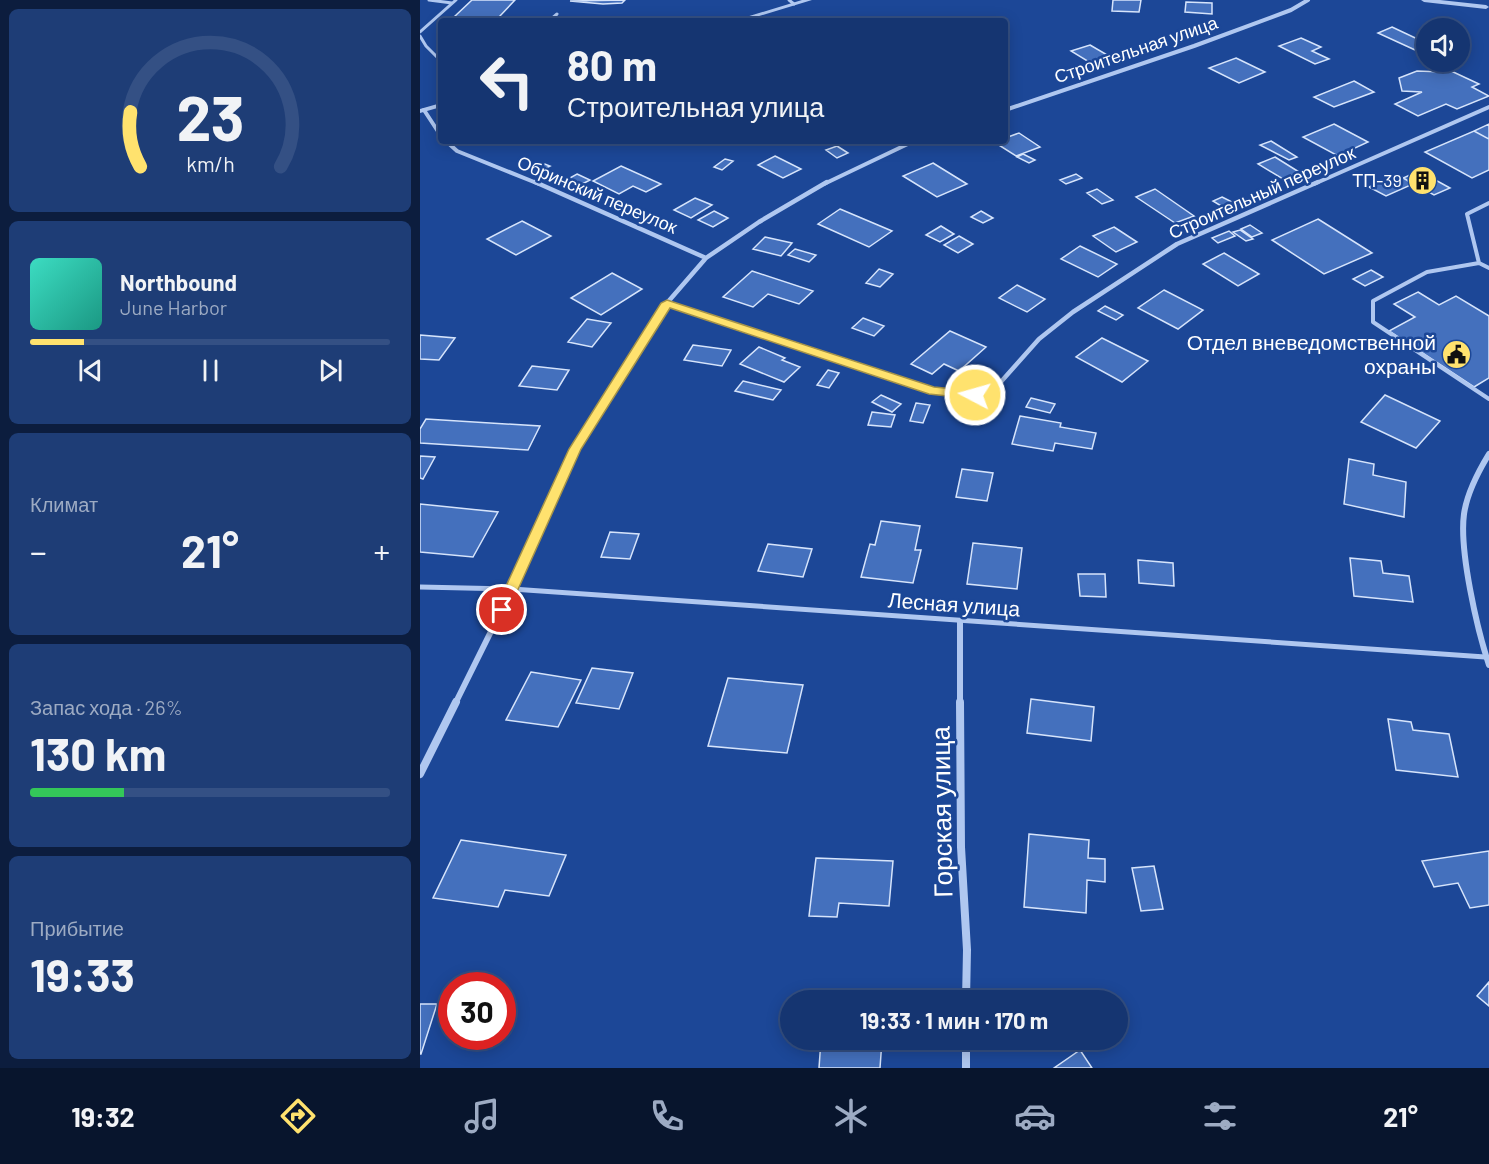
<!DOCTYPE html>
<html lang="ru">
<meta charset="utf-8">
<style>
body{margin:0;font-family:Barlow,sans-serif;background:#1e3d76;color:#f1f3f6;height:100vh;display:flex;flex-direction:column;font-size:22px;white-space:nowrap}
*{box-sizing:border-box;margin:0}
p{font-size:20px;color:#9dabc3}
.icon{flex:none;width:33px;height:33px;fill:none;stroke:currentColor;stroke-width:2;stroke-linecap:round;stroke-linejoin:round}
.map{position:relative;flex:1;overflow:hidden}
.sheet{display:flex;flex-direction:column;gap:9px;padding:9px;background:#0c1d3e;width:420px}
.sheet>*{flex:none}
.banner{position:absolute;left:18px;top:18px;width:570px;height:126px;border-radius:6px;box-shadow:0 3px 15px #0003,0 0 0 2px #345084;background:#153571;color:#f1f3f6;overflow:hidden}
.controls{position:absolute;left:996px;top:18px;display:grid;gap:12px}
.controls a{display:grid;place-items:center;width:54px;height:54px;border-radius:50%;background:#153571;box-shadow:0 3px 15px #0003,0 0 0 2px #345084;font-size:30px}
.speed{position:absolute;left:18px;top:972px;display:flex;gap:12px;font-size:30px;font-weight:700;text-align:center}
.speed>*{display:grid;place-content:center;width:78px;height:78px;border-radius:50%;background:#153571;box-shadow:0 3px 15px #0003,0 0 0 2px #345084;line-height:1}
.speed .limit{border:9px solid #d22;background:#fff;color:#111}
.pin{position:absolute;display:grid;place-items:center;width:51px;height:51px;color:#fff;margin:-26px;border:3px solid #fff;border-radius:50%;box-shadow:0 2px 6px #0007}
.me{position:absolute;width:66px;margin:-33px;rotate:276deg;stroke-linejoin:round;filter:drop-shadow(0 0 4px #0008)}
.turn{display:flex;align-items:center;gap:21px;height:126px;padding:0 30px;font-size:27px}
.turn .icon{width:78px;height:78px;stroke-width:2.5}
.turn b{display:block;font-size:42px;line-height:51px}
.big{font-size:45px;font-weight:700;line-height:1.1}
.sheet .tile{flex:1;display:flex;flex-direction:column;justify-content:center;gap:9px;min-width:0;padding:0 21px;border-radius:9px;background:#1e3d76}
.sheet .dial{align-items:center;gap:0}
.dial svg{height:156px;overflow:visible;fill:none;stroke:#345084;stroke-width:7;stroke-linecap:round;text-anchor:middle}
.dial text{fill:#f1f3f6;stroke:none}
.song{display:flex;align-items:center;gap:18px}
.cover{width:72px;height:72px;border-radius:9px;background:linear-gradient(135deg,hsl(170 70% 55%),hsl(170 70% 35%))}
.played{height:6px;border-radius:3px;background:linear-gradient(90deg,#ffe26e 15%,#345084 15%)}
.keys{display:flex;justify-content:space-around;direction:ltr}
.heat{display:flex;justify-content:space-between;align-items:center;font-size:33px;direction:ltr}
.charge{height:9px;border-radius:4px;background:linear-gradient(90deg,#34c759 26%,#345084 0)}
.trip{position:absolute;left:360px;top:990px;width:348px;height:60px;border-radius:30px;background:#153571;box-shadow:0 3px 15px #0003,0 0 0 2px #345084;font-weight:700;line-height:60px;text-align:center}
.tabs{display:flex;height:96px;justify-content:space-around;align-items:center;background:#08152d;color:#9dabc3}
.tabs .icon{width:42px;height:42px}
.tabs .active{color:#ffe26e}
.tabs b{font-size:27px;color:#f1f3f6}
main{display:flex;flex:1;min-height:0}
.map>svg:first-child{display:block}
</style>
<main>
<section class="sheet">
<div class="tile dial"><svg viewBox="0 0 100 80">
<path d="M14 69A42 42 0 1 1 86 69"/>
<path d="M14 69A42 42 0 0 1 9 41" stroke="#ffe26e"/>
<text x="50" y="56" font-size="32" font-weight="700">23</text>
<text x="50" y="72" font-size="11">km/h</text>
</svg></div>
<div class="tile">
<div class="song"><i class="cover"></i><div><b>Northbound</b><p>June Harbor</p></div></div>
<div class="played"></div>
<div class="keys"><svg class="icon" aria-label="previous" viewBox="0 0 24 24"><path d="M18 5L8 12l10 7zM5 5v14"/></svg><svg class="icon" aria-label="pause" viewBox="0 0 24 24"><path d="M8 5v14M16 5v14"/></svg><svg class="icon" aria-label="next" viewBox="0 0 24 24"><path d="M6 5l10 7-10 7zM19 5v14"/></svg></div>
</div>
<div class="tile"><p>Климат</p>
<div class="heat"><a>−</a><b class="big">21°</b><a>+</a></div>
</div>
<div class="tile"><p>Запас хода · 26%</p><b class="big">130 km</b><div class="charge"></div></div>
<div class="tile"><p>Прибытие</p><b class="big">19:33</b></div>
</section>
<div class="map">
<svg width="1069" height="1068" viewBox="0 0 1069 1068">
<rect width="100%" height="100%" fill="#1c4797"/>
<path fill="#4470bd" stroke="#d6e4fb" stroke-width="1.5" d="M52,0h43l-16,17 -46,1z
M205,0l-3,3 -19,1 -33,-3z
M693,0h28l-2,12 -27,-1z
M766,2l26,1v11l-27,-2z
M972,27l34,16v12l-48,-22z
M881,38l20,9 -9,4 17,8 -14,5 -36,-18z
M670,45l19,11 -20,6 -18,-11z
M816,58l29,14 -26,11 -30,-15z
M1029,70l30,14 -7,3 17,9 -32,13 -11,-5 -28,12 -23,-12 27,-12 -20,-1 -3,-13 18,-7 26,1z
M934,81l20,11 -40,15 -20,-10z
M914,124l34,18 -30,14 -35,-19z
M1069,124v15l-15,-8z
M1054,131l15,8v31l-17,8 -47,-26z
M599,133l21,14 -24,9 -22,-14 11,-1v-3z
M851,141l26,16 -8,3 -29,-15z
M417,146l11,7 -11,5 -11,-8z
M603,154l12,6 -6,3 -12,-6z
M355,156l26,13 -18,9 -25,-13z
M855,157l24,15 -16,7 -25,-15z
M305,159l8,2 -11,9 -8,-3z
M122,163l8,3 -13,7 -7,-4z
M513,163l8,5 26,16 -30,13 -34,-21z
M201,166l40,18 -15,8 -13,-6 -14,8 -26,-13z
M999,171l31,17 -16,7 -31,-17z
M157,174l13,6 -19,10 -12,-6z
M656,174l6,4 -16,6 -6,-4z
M977,174l16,10 -27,12 -17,-9z
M677,189l16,11 -11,4 -15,-11z
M735,189l39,27 -19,7 -39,-26z
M802,197l14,7 -10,5 -13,-8z
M275,198l17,7 -21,13 -17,-8z
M420,209l52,22 -23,16 -51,-23z
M294,211l14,7 -15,9 -15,-7z
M561,211l12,7 -10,5 -12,-6z
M898,219l54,34 -48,21 -52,-34z
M102,221l29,15 -35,19 -29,-16z
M830,225l12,8 -10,4 -11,-8z
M521,226l13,8 -14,8 -14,-7z
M694,227l23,15 -21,10 -23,-16z
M820,230l13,9 -7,2 -13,-9z
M809,231l6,5 -17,7 -6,-5z
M539,236l14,8 -15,9 -14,-8z
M345,237l27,6 -11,13 -28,-7z
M660,246l37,18 -19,13 -37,-18z
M375,249l21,6 -7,7 -21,-7z
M804,253l35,21 -21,12 -35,-22z
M459,269l14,5 -13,13 -14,-4z
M951,270l12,7 -18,9 -12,-7z
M332,271l61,20 -14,13 -31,-10 -15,13 -30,-10z
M192,273l30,16 -41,26 -30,-17z
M597,285l28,14 -18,13 -28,-14z
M744,290l39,20 -25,19 -40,-21z
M998,292l21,13 17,-9 33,20v62l-15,9 -85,-56 26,-14 -21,-13z
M685,306l18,9 -7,5 -18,-9z
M443,318l21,8 -10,10 -22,-8z
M167,319l24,4 -19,24 -24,-5z
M530,331l36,16 -27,24 -15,-7 -12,10 -21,-10z
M0,335l35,3 -16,22 -19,-1z
M682,338l46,23 -26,21 -46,-25z
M273,345l38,5 -9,16 -38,-6z
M339,347l26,11 -3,2 18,7 -16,15 -44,-18z
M112,366l37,4 -12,20 -38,-4z
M408,370l11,3 -10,15 -12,-3z
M323,381l38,9 -8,10 -38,-9z
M461,395l20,9 -9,8 -20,-10z
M965,395l55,26 -24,27 -55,-26z
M611,398l24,6 -5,9 -24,-6z
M496,403l14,2 -7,18 -13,-2z
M452,412l23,3 -4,12 -23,-2z
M600,416l41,7 -1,4 36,6 -4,16 -37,-6 -2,8 -41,-7z
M6,419l114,7 -12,24 -108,-7v-14z
M0,456l15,1 -12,22 -3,-1z
M929,459l25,5 -1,11 33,7 -2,35 -60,-13z
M542,469l31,4 -6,28 -31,-4z
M0,504l78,8 -25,45 -53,-5z
M461,521l39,5 -5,24h6l-8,33 -52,-6 9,-33 5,1z
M190,532l29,2 -9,25 -29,-2z
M553,543l49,5 -5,41 -50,-5z
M348,544l44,5 -9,28 -45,-6z
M930,558l31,3 2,12 26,3 4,26 -59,-6z
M718,560l35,3 1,23 -35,-3z
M658,574h27l1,23 -26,-1z
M172,668l41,5 -14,36 -43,-6z
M111,672l50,8 -23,47 -52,-7z
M308,678l75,7 -16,68 -79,-7z
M611,699l63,8 -3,34 -64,-8z
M968,719l23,3 2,8 36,4 9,43 -62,-7z
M609,834l60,6 -1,18 17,1v23l-18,-2 -1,33 -62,-6z
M41,840l105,15 -17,41 -44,-6 -7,17 -65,-9z
M1069,851v54l-19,3 -12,-25 -24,4 -12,-26z
M396,858l77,3 -4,45 -50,-3 -2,14 -28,-1z
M734,866l9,43 -22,2 -9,-43z
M1069,982v24l-12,-10z
M0,1004h17l-16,50h-1z
M401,1040h61l-2,28h-61z
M660,1050l12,18h-38z"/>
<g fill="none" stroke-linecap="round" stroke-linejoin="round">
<path stroke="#afc7f0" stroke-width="3" d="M9,0l23,3
M369,0l5,4
M129,21l8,-7
M0,32l36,-32
M0,36l6,10 15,15"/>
<path stroke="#afc7f0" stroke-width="4" d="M1069,203l-22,11 12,49 10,5
M1059,263l-52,9 -54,29v21l116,77"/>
<path stroke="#afc7f0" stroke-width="5" d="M0,587l92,2 973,68"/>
<path stroke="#afc7f0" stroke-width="4" d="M4,110l17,26
M585,110l189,-64 97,-36 17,-10
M26,141l11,10 82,33
M404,184l90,-43
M894,184l175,-77"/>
<path stroke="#afc7f0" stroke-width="4.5" d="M115,182l171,76
M247,303l266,88 42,4 24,-11 40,-45 34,-27 104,-68 141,-62
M177,414l70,-111 39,-45 53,-36 68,-40"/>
<path stroke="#afc7f0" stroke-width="6" d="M1069,454c-11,18 -22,39 -25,60 -5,36 13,115 25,151
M540,622v82
M35,704l57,-115 63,-140 23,-37"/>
<path stroke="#afc7f0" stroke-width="8" d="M540,702l1,145 6,103 -1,50
M0,774l36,-72
M546,1040v28"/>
<path fill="#afc7f0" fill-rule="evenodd" d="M382,0h10l-69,21h-10z
M1001,0h19l46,5 3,2 -3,2 -62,-7z
M21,103v4l-21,6v-4z"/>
</g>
<path fill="#ffe26e" stroke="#a69348" stroke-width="1.5" d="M247,300l267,87 41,4 6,4 -6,4 -46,-5 -259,-86 -89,141 -74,165h-10l-2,-4 74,-161 92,-146z"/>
<defs>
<symbol id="building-disc" viewBox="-11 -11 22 22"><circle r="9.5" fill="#ffe26e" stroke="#1c4797"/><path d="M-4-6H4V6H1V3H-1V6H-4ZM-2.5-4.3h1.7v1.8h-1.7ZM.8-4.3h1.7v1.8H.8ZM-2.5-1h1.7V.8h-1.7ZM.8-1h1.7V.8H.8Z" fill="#111"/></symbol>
<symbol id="civic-disc" viewBox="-11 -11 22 22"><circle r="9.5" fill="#ffe26e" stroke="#1c4797"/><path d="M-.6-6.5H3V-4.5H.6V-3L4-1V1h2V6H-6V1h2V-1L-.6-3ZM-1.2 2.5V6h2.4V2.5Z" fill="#111"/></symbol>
</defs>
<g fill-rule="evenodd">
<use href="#building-disc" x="986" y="164" width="33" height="33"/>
<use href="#civic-disc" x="1020" y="338" width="33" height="33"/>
</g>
<g text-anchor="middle" stroke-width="5" stroke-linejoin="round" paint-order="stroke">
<g font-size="18" fill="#fff" stroke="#1c4797">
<text transform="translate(716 50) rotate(-19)" y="6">Строительная улица</text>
<text transform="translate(842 193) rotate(-24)" y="6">Строительный переулок</text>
<text transform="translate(177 195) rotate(23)" y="6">Обринский переулок</text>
</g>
<g font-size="18" fill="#fff" stroke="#1c4797" text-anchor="end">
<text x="982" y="187">ТП-39</text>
</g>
<g font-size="21" fill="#fff" stroke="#1c4797" text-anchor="end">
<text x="1016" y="350">Отдел вневедомственной<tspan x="1016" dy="24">охраны</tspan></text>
</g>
<g font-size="21" fill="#fff" stroke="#1c4797">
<text transform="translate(534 605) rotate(4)" y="7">Лесная улица</text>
</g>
<g font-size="26" fill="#fff" stroke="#1c4797">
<text transform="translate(522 812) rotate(-91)" y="9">Горская улица</text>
</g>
</g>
</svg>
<div class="controls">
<a><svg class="icon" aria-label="sound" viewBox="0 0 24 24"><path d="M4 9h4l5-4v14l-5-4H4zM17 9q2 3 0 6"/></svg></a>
</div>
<div class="speed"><div class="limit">30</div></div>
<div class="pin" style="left:82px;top:610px;background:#d93025"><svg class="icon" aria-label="arrive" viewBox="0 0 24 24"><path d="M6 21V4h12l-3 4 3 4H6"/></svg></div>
<svg class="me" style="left:555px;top:395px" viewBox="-20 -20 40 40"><circle r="17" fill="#ffe26e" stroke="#fff" stroke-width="3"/><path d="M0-11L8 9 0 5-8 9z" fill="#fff"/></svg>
<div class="trip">19:33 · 1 мин · 170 m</div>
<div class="banner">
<div class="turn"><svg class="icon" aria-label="left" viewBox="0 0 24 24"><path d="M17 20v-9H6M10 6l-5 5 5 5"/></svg><div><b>80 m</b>Строительная улица</div></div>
</div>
</div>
</main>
<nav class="tabs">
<b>19:32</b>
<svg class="icon active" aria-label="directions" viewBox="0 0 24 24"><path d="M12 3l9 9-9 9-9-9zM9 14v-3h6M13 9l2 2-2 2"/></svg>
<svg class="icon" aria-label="music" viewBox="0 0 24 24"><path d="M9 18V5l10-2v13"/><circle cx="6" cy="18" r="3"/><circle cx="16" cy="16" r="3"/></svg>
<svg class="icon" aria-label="phone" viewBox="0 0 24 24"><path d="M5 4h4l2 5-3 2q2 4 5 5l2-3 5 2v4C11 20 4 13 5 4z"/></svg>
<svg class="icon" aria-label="climate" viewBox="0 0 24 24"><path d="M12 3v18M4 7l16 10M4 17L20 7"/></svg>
<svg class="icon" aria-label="car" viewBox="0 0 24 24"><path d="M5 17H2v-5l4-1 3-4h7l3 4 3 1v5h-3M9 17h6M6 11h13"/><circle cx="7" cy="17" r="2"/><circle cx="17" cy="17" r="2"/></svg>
<svg class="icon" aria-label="filters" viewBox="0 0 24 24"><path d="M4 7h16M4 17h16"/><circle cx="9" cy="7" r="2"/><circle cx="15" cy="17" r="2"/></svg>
<b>21°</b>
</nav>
